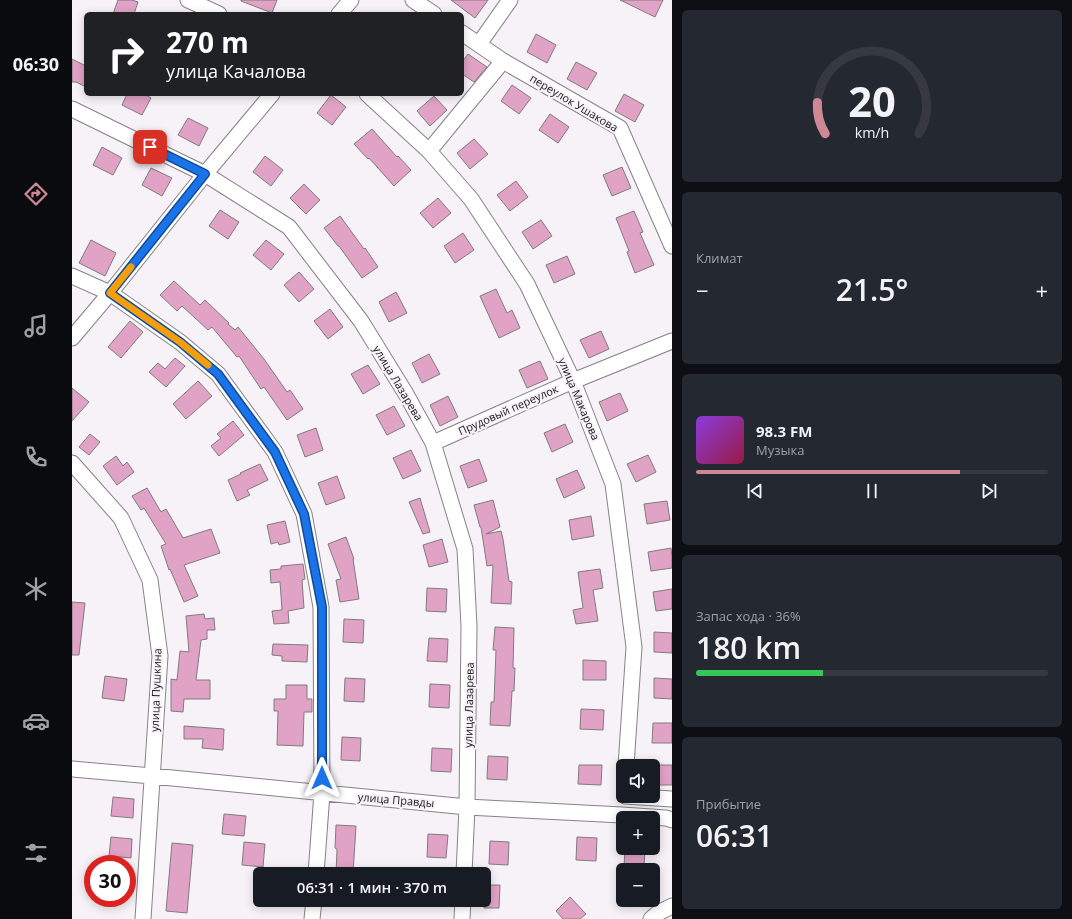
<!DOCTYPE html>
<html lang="ru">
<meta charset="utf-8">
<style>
body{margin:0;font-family:"Open Sans",sans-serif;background:#242831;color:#f1f3f6;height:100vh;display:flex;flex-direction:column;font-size:15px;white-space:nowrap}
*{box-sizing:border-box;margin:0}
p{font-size:13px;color:#9ea1a6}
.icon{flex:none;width:22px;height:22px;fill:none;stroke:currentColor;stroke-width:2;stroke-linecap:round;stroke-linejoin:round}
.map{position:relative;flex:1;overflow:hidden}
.side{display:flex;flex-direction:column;gap:10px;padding:10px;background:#0d0f14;width:400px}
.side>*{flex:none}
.top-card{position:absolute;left:12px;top:12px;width:380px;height:84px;border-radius:6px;box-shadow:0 2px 10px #0003;background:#202124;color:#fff;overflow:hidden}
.tools{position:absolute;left:544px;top:759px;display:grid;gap:8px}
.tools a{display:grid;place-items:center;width:44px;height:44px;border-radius:6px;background:#171b24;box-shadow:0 2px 10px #0003;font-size:20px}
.speed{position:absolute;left:12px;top:855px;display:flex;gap:8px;font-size:20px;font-weight:700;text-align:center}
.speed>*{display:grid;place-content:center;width:52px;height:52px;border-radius:50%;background:#171b24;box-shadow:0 2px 10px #0003;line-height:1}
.speed .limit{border:6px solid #d22;background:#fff;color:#111}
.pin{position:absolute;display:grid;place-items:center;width:34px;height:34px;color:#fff;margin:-17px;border-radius:8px;box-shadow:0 2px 6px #0006}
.me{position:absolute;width:44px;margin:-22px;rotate:0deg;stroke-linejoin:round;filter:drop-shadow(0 0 3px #0008)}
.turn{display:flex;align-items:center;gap:14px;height:84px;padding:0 16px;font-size:18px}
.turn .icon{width:52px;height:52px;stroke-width:2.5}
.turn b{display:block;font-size:28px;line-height:34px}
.big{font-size:30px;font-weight:600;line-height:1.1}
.side .tile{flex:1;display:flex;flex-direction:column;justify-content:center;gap:6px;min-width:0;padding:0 14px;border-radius:6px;background:#242831}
.side .dial{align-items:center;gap:0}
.dial svg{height:104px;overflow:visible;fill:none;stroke:#363941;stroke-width:7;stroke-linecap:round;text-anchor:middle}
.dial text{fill:#f1f3f6;stroke:none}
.song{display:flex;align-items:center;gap:12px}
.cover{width:48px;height:48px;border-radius:6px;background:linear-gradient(135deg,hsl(270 70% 55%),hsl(340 70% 35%))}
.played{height:4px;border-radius:2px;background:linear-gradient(90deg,#cd8894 75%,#363941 75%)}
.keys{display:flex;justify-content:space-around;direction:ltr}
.heat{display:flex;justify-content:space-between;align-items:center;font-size:22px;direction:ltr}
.charge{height:6px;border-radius:3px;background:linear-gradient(90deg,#34c759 36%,#363941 0)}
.trip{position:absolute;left:181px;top:867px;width:238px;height:40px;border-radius:6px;background:#171b24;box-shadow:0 2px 10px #0003;font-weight:600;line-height:40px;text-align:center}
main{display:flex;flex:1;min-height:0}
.tabs{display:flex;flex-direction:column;width:72px;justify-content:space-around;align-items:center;background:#090b0e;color:#9ea1a6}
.tabs .icon{width:28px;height:28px}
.tabs .on{color:#cd8894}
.tabs b{font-size:18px;color:#f1f3f6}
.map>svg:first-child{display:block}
</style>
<main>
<nav class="tabs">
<b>06:30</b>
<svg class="icon on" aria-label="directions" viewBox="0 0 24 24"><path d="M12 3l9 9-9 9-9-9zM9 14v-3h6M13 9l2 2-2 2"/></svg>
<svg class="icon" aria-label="music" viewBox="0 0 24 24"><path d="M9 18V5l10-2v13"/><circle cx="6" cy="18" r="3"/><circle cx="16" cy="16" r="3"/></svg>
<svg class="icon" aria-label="phone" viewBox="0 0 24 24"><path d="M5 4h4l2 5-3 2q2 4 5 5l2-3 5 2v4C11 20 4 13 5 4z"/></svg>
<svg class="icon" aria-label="climate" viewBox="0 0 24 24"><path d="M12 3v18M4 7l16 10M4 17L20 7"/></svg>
<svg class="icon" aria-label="car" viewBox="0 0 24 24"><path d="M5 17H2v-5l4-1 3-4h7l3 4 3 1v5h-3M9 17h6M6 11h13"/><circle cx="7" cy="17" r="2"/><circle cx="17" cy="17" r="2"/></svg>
<svg class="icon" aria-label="filters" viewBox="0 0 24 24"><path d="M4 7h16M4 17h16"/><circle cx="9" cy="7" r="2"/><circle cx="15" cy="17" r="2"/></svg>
</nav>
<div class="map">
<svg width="600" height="919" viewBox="0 0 600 919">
<rect width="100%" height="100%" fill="#f7f2f7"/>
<path fill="#e0a3c6" stroke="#817b7e" d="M46,0h14l6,2 -4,12h-21z
M169,0h36l-5,13 -31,-12z
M379,0h37l-13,18z
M548,0h43l-8,17z
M464,34l20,11 -9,18 -20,-11z
M396,54l19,13 -13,15 -12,-8v-12z
M0,59l14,7v21l-10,-5h-4z
M504,62l21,11 -10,17 -20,-11z
M440,85l19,13 -12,16 -18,-13z
M55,94h17l7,4 -9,17 -20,-10z
M552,94l20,11 -9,17 -20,-11z
M259,95l15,12 -14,18 -15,-12z
M362,96l13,14 -17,16 -13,-15z
M478,114l19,13 -11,16 -19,-13z
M116,118l20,10 -9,18 -21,-11z
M300,129l25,28 1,-1 13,14 -17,16 -25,-28 -1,1 -14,-15z
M402,139l14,15 -18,15 -13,-16z
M30,147l20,11 -9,17 -20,-10z
M193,156l18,14 -12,16 -18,-14z
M550,167l9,21 -19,8 -9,-21z
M79,168l21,10 -10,18 -20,-11z
M444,181l12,16 -18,14 -13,-16z
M232,184l16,16 -14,14 -16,-16z
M366,198l13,15 -18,15 -13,-15z
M148,210l19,12 -11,17 -19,-13z
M562,211l9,21 -3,1 14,32 -19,8 -8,-21 2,-1 -13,-33z
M268,216l24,33 1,-1 13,19 -16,11 -23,-32h-1l-14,-18z
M469,220l11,16 -19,13 -11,-17z
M391,233l11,17 -19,13 -11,-17z
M19,240l25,13 -11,23 -26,-13z
M194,240l18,14 -13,16 -18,-15z
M495,256l8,18 -21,9 -8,-18z
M227,272l15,17 -15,13 -15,-17z
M102,281l26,24 5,-5 24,23 -1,1 7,6 3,-3 26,32 23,33 3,-2 13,19 -16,11 -23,-33 -3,2 -22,-33 -2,1 -25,-30 -4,3 -26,-24 -5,5 -17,-16z
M424,289l11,24 5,-3 8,18 -21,10 -19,-42z
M324,292l11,21 -18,9 -10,-20z
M258,309l13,18 -15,12 -14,-18z
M58,321l13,11 -22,26 -13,-11z
M529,331l8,18 -20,9 -9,-18z
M357,354l11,20 -18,9 -10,-20z
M103,358l10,8 -19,21 -17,-15 9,-9 7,6z
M468,361l8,18 -21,9 -8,-18z
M296,365l12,19 -17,10 -12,-20z
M126,381l14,15 -26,23 -13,-15z
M0,388l17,14 -17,19z
M548,393l8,18 -21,10 -8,-19z
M376,396l10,21 -18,9 -10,-21z
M322,406l11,20 -18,9 -11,-20z
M161,421l11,14 -25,21 -8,-10 10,-8 -4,-4z
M493,424l8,18 -21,10 -8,-19z
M244,428l7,22 -18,7 -8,-22z
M18,434l10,8 -11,13 -10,-8z
M339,450l10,21 -18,8 -10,-21z
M576,455l8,17 -20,10 -9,-18z
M44,456l7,10 4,-4 7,10 -17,13 -14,-19z
M407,459l8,22 -19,7 -8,-22z
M188,464l8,16 -21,10 3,5 -13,6 -9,-21 13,-6 -1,-1z
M505,470l8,18 -21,10 -8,-19z
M265,476l8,22 -19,7 -8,-22z
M75,488l14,24 5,-3 17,29 28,-9 9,24 -36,12 14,31 -14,6 -14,-33 -1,1 -8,-24 5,-2 -22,-36 -3,2 -9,-14z
M348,498l10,34 -7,2 -14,-32z
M421,500l7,27 -14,7 15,-3 2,8 6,42 3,1 -1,22 -20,-1 2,-38 -6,1 -6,-39h-1l-6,-22z
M595,501l3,19 -23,4 -3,-20z
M519,516l3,20 -22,4 -3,-20z
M213,521l5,21 -11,3 -1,-3 -7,2 -4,-19z
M274,537l8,22h-1l6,40 -19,3 -4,-22 5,-1 -13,-35z
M370,539l6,23 -19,5 -6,-22z
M599,548l1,9v11l-21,3 -3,-19z
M231,564l2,15 -3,1 2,28 -16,3 1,12 -15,1 -2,-13 10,-1 -2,-28 -9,1 -1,-13 11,-1v-3z
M528,569l3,19 -10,2 5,31 -22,3 -3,-14 10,-2 -5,-36z
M355,588l20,1 -1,23 -20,-1z
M600,589v20l-16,2 -3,-19z
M0,602l13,1 -6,52h-7z
M132,614l1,5 9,-1 1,12h-8v9l-6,1 -5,40h14v19h-26l-1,13 -12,-1v-32l6,1 3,-29 9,1 -3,-36z
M272,619l20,1 -1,23 -20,-1z
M423,627l19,1 -1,40h2l-1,23h-2l-2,35 -20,-1 1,-23h3l2,-52h-3z
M582,632l18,1v20l-18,-1z
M357,638l19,1 -1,23 -20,-1z
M201,644l35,1 -1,17 -25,-1v-5l-10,-1z
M511,660l23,1v19h-23z
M33,676l22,3 -3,22 -22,-3z
M273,678l20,1 -1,23 -20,-1z
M582,678l18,1v20l-18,-1z
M358,684l20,1 -1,23 -20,-1z
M214,685h21v14h5v13h-8l-1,34 -26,-1 1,-34h-4v-12h12z
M509,709l23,1 -1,20 -23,-1z
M581,723h19v20h-20z
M112,726l40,3 -1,21 -21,-2 1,-9h-19z
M270,737l19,1 -1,23 -19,-1z
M360,748l20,1 -1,23 -20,-1z
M416,756l20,1 -1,23 -20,-1z
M507,765h23l-1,20 -23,-1z
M581,765h19v20h-19z
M41,797l21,2 -1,19 -22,-2z
M152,814l22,2 -2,20 -22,-2z
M264,825l20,1 -3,48h-17l1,-25 -2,-1z
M356,834l20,1 -2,23 -19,-1z
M39,837l21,2 -1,19 -22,-2z
M505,837l20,1 -1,23 -20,-1z
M418,841l19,1 -1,23 -19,-1z
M172,842l21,2 -2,23 -21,-2z
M100,843l21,2 -6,68 -21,-2z
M553,848h20l-1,21 -20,-1z
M412,885h16l-1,23h-15z
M498,897l16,17 -6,5h-17l-7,-8z"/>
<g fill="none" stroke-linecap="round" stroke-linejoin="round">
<defs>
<path id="minor" d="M116,0l31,14
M341,0l21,14
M267,14l12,-14
M390,33l41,28 117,67 52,118
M407,44l31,-44
M295,94l62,57 42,48 56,85 46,97 40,103 21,163 -8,119
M0,109l133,65 84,53 72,94 45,73 27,49 32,106 4,77 -2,181 -3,67
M357,151l74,-90
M0,276l38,17 70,49 38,32 57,78 29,62 17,93 1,186 -6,81
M0,338l38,-45 95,-119 67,-80
M361,443l140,-62 99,-40
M0,463l49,55 29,62 10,76 -17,263
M0,769l80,7 315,31 155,8 44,3 6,2
M553,796l47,3
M240,919l2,-19
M390,919l1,-19
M579,919l7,-6 14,-7"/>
</defs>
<use href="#minor" stroke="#878287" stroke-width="17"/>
<use href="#minor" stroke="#fff" stroke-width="15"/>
</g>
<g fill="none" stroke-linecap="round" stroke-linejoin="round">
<defs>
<path id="route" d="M78,147l55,27 -95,119 70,49 38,32 57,78 29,62 18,93v171"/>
</defs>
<use href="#route" stroke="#114b97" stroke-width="10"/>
<use href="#route" stroke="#1a73e8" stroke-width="7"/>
<path stroke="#f59e0b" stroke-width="7" d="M59,267l-21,26 70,49 28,23"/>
</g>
<g text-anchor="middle" stroke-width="4" stroke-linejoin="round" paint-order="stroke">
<g font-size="11" fill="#1a181a" stroke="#f7f2f7">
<text transform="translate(502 103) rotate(31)" y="4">переулок Ушакова</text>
<text transform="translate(326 383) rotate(59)" y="4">улица Лазарева</text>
<text transform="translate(507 399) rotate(67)" y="4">улица Макарова</text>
<text transform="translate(436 410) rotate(-24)" y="4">Прудовый переулок</text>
<text transform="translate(84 690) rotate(-88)" y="4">улица Пушкина</text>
<text transform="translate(397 705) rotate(-89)" y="4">улица Лазарева</text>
<text transform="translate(324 800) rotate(5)" y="4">улица Правды</text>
</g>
</g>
</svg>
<div class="tools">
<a><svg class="icon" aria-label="sound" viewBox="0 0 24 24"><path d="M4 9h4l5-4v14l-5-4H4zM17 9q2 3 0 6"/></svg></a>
<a>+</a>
<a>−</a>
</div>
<div class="speed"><div class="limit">30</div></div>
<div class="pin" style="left:78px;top:147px;background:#d93025"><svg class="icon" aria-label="arrive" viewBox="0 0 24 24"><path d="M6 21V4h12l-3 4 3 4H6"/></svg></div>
<svg class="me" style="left:250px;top:778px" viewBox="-20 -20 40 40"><path d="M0-17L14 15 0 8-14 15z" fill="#1a73e8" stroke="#fff" stroke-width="4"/></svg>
<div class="trip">06:31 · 1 мин · 370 m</div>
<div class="top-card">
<div class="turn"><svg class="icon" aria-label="right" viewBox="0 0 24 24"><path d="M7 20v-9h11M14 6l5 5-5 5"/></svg><div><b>270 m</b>улица Качалова</div></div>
</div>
</div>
<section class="side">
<div class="tile dial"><svg viewBox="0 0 100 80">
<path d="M14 69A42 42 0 1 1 86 69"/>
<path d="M14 69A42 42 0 0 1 8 45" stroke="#cd8894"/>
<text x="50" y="56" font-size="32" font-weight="700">20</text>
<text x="50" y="72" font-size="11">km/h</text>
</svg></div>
<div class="tile"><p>Климат</p>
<div class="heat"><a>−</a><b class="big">21.5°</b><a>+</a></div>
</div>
<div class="tile">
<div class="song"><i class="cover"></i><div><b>98.3 FM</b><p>Музыка</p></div></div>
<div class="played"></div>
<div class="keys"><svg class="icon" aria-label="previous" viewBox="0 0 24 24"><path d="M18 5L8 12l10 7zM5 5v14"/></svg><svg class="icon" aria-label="pause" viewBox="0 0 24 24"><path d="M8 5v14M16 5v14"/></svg><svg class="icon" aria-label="next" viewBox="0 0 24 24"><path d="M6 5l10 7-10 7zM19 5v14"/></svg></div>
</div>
<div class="tile"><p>Запас хода · 36%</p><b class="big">180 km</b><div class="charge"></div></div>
<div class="tile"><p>Прибытие</p><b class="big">06:31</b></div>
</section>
</main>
